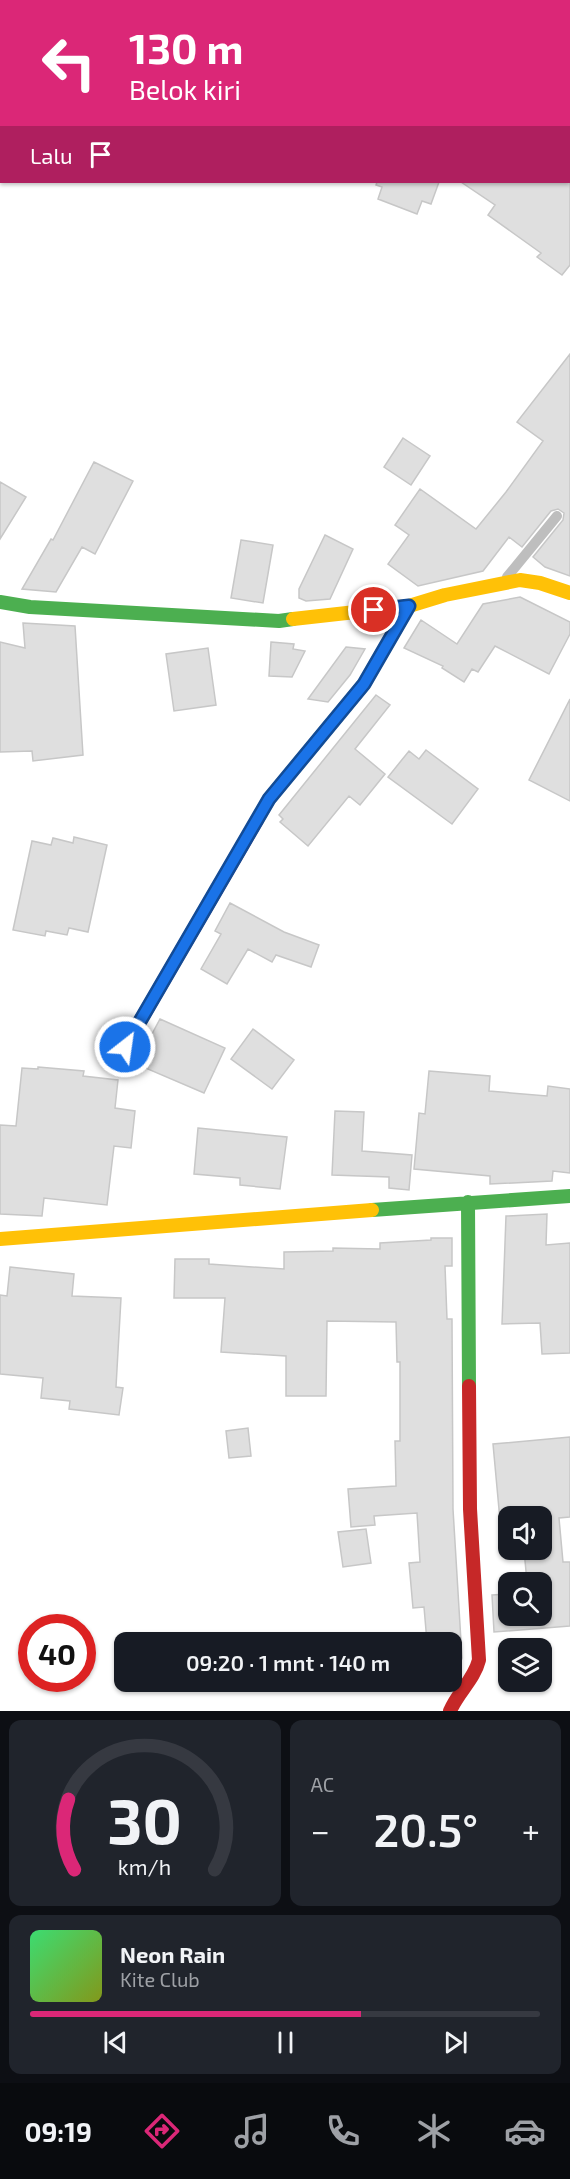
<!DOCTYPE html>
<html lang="id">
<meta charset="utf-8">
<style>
body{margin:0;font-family:"Exo 2",sans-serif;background:#20242c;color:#f1f3f6;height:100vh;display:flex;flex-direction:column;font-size:22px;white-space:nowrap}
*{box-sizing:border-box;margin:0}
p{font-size:20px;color:#9ea1a6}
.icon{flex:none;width:33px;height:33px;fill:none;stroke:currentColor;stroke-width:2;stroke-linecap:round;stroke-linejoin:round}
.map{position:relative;height:1711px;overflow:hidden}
.sheet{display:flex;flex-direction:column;gap:9px;padding:9px;background:#0d0f14;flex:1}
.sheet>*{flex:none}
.hud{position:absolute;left:0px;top:0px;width:570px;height:183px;box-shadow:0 2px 4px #0004;background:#db2777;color:#fff;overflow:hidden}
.buttons{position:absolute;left:498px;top:1506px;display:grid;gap:12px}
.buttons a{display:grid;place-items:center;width:54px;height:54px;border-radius:12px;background:#171b24;box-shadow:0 2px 4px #0004;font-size:30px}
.speed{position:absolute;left:18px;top:1614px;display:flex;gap:12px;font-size:30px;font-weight:700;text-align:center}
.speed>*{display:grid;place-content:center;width:78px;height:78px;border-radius:50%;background:#171b24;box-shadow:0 2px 4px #0004;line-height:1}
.speed .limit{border:9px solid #d22;background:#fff;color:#111}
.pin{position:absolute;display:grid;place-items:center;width:51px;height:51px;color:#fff;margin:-26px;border:3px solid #fff;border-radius:50%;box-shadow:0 2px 6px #0007}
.me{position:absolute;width:66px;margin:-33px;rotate:30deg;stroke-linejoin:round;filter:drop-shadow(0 0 4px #0008)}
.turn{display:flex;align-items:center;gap:21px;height:126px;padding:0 30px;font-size:27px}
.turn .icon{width:78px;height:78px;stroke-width:2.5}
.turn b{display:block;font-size:42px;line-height:51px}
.then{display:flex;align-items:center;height:57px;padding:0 30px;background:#0003;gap:12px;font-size:22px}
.big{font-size:45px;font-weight:600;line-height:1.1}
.sheet .card{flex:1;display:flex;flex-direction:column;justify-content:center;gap:9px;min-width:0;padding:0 21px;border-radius:12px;background:#20242c}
.sheet .dial{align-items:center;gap:0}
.dial svg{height:156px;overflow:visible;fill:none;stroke:#363941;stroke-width:7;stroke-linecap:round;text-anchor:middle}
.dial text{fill:#f1f3f6;stroke:none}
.song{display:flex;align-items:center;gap:18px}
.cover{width:72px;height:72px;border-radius:9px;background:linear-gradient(135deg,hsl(140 70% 55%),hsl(70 70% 35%))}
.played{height:6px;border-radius:3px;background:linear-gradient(90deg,#db2777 65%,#363941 65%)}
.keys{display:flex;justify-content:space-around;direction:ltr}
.heat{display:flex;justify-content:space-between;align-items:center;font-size:33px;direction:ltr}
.sheet .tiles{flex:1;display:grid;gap:9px;grid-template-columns:1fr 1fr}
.card:last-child{grid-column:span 2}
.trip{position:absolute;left:114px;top:1632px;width:348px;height:60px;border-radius:12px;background:#171b24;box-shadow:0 2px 4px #0004;font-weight:600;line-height:60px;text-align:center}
.tab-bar{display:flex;height:96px;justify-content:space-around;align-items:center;background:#090b0e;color:#9ea1a6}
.tab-bar .icon{width:42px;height:42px}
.tab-bar .selected{color:#db2777}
.tab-bar b{font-size:27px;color:#f1f3f6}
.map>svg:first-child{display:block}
</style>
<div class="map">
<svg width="570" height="1711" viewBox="0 0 570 1711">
<rect width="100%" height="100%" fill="#fff"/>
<path fill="#dfdfdf" stroke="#c7c7c7" stroke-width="1.5" d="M377,182h62l-8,22 -9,-3 -5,13 -39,-15 4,-12 -6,-2z
M461,182h109v83l-8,10 -25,-18 4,-4 -53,-38 7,-10z
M570,354v222l-25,-9 -12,-10 30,-37 1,-7 -6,-4 -7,2 -29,36 -13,-10 -26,34 -65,15 -30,-22 21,-29 -14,-10 25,-36 56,40 30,-37 37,-51 -26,-19z
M403,438l27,18 -19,29 -27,-18z
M94,462l39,19 -38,73 -13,-7 -26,45 -34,-3 29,-50 2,1z
M0,482l26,15 -26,42z
M325,535l28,14 -23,50 -24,2 -7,-3v-9z
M241,540l32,5 -10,58 -32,-5z
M520,597l50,25v12l-21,40 -54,-28 -17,26 -6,-3 -8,13 -22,-14 1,-2 -39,-18 17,-28 36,24 26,-40z
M23,623l52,3 8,129 -50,6 -1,-10 -32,1v-110l25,6z
M271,642l23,2 -1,5 12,2 -13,26 -23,-1z
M346,647l19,2 -15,26 -22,27 -20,-3z
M208,648l8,57 -42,6 -8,-57z
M376,695l14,10 -35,44 30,25 -25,31 -11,-9 -41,50 -28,-24 3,-3 -4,-4z
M570,699v102l-41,-21z
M426,750l52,39 -26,35 -64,-47 21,-26 10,8z
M74,837l33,8 -19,87 -19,-4 -2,7 -21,-4 -1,5 -32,-6 19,-89 19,4 2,-7 20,5z
M230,903l54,29 35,13 -8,22 -35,-12 -4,7 -24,-13 -21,35 -26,-15 20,-35 -6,-3z
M160,1019l65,29 -21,45 -68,-29z
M253,1029l41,31 -22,29 -41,-30z
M38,1067l46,4 -1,5 35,4 -3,28 20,3 -4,37 -17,-2 -7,59 -63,-7 -2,18 -42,-2v-89l16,1 6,-58 16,1z
M429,1071l61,5 -1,15 58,5 1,-10 22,3v84l-17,-2 -1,10 -62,3v-8l-76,-7 5,-56 6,1z
M335,1111l29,1 -2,39 50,4 -3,35 -20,-2v-11l-57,-2z
M198,1128l89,9 -7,52 -40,-4v-7l-46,-4z
M547,1214l-1,31 24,-2v110l-28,1 -2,-31 -38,1 4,-108z
M431,1238h21v28h-7l2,53h5l1,190 9,149 -3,10 -7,10v-36h-25l-3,-35 -11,1 -4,-45 11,-1 -3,-49 -43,3 1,9 -24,2 -3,-38 48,-3 -1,-45h5v-79h-3l-1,-40 -69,-1 -1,75h-40v-40l-65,-4 4,-54h-51l1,-39h34v5l75,5v-17l49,-1v-3l47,1v-6l51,-3z
M10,1267l64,7 -2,22 49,2 -5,89 7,1 -4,27 -50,-6 1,-8 -29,-3 2,-20 -43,-4v-79l7,1z
M248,1428l3,28 -22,2 -3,-27z
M570,1437v80l-11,1 4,44h7v64l-76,6 -2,-37 16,-1v22h34v-34h-15l-3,-32h18v-34h-34v26h-6l-9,-98z
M366,1529l5,34 -28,4 -5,-35z"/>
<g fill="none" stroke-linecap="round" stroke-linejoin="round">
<path stroke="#bebebe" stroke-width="10" d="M507,577l50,-61"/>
<path stroke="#bebebe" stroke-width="21" d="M568,60l2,-2"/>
<path stroke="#4caf50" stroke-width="14" d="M0,602l30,5 249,14 14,-2
M468,1202l1,184
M372,1210l198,-14"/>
<path stroke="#ffc107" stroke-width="14" d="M419,0l2,2
M568,111l2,1
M293,619l116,-13 36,-11 75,-15 20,3 30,10
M257,820l12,-21 95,-115 45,-78
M0,1239l372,-29"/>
<path stroke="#c62828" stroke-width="14" d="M125,1047l132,-227
M450,1711c8,-19 24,-31 29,-51l-9,-151 -1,-123"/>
</g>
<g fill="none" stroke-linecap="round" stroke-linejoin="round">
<defs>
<path id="route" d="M125,1047l144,-248 95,-115 45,-78 -35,4"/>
</defs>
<use href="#route" stroke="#114b97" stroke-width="15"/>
<use href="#route" stroke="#1a73e8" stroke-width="10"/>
</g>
</svg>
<div class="buttons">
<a><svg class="icon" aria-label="sound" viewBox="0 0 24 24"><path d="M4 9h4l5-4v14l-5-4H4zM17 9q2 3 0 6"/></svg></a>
<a><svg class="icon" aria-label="search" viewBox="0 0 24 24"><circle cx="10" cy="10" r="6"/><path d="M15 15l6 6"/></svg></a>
<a><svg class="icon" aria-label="layers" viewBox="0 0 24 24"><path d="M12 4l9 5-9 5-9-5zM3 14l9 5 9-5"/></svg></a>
</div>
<div class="speed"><div class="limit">40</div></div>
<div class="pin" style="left:374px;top:610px;background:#d93025"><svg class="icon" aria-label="arrive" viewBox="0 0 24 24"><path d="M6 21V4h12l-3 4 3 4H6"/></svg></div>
<svg class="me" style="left:125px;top:1047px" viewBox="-20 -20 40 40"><circle r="17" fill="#1a73e8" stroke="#fff" stroke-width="3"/><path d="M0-11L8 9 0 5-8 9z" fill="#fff"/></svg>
<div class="trip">09:20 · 1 mnt · 140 m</div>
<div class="hud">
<div class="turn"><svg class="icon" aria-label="left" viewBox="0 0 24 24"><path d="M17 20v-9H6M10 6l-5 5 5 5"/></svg><div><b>130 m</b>Belok kiri</div></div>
<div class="then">Lalu<svg class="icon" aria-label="arrive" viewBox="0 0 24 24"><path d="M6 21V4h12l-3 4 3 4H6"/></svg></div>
</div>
</div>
<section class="sheet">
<div class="tiles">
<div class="card dial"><svg viewBox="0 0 100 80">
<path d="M14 69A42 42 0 1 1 86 69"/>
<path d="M14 69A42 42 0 0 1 11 33" stroke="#db2777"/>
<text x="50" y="56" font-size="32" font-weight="700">30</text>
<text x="50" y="72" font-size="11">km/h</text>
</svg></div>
<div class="card"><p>AC</p>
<div class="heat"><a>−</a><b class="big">20.5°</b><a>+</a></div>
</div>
<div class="card">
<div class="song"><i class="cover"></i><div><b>Neon Rain</b><p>Kite Club</p></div></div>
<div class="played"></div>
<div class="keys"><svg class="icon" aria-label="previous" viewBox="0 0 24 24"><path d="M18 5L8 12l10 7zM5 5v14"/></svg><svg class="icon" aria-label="pause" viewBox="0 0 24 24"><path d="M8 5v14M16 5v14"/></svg><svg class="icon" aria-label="next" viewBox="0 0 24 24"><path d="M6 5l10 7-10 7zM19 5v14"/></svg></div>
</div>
</div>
</section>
<nav class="tab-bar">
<b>09:19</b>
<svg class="icon selected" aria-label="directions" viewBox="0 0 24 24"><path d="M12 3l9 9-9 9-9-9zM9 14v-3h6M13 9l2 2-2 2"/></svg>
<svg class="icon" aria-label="music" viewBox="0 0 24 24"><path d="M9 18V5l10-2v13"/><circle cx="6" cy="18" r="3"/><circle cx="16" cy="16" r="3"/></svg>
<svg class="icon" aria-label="phone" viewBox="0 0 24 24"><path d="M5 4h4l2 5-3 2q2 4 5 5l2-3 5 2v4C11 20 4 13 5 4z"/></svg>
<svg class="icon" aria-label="climate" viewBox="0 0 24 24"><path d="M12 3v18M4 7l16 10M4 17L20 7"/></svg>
<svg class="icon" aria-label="car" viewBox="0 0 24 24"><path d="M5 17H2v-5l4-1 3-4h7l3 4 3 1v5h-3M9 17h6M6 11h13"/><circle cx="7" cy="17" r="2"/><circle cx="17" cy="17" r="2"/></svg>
</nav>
